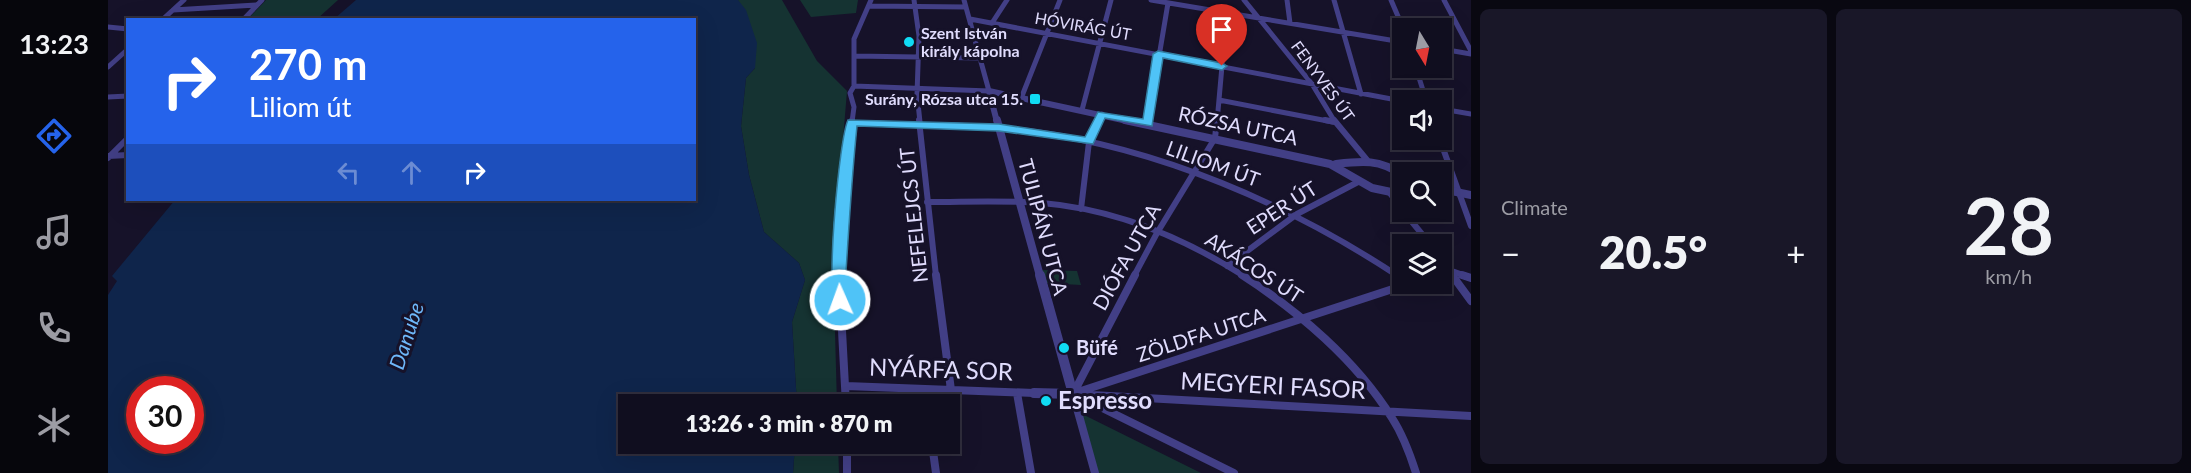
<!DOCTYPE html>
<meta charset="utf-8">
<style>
body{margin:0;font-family:Lato,sans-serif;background:#191728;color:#f1f3f6;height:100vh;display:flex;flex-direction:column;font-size:22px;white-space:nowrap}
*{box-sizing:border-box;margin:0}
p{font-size:20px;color:#9c9ca4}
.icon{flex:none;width:33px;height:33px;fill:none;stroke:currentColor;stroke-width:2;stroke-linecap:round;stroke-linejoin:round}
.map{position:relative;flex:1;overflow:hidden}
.details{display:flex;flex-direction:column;gap:9px;padding:9px;background:#090811;width:720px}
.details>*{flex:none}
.banner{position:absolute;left:18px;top:18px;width:570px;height:183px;border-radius:0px;box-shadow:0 6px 24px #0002,0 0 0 2px #302e3d;background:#2563eb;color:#fff;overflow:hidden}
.needle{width:39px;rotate:170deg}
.fabs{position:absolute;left:1284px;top:18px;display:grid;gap:12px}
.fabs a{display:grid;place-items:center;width:60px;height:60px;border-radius:0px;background:#100e1f;box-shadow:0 6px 24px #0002,0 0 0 2px #302e3d;font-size:30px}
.speed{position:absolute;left:18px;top:376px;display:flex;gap:12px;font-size:30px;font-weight:700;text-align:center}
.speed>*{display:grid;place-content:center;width:78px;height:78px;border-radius:50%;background:#100e1f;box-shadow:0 6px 24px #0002,0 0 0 2px #302e3d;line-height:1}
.speed .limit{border:9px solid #d22;background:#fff;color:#111}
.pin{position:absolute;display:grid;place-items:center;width:51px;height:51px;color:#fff;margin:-62px -26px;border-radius:50% 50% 50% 0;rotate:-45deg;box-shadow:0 0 6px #0007}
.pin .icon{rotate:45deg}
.me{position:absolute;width:66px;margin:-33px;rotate:358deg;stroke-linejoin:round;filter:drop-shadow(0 0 4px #0008)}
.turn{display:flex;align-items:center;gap:21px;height:126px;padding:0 24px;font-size:27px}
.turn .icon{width:78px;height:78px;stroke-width:2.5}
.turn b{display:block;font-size:42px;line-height:51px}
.lanes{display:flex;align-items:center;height:57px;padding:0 24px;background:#0003;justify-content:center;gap:30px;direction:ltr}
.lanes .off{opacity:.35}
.big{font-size:45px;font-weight:800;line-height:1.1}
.details .tile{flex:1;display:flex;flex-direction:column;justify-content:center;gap:9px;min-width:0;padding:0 21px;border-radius:9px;background:#191728}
.details .dial{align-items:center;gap:0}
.dial b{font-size:78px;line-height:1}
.heat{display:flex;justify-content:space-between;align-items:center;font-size:33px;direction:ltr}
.details .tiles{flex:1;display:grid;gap:9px;grid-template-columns:repeat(2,1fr)}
.trip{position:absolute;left:510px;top:394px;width:342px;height:60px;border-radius:0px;background:#100e1f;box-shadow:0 6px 24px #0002,0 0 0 2px #302e3d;font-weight:800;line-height:60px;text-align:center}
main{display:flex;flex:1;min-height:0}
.dock{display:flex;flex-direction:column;width:108px;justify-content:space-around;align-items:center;background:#06060c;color:#9c9ca4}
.dock .icon{width:42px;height:42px}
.dock .active{color:#2563eb}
.dock b{font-size:27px;color:#f1f3f6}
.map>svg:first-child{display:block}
</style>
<main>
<nav class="dock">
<b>13:23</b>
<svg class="icon active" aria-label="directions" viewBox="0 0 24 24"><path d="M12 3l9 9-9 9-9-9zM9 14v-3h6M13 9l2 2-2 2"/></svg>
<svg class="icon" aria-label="music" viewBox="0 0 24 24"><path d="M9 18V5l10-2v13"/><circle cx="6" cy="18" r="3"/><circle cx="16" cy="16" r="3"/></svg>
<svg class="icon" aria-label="phone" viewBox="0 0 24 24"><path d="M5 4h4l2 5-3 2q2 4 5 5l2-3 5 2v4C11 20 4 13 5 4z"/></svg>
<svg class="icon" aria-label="climate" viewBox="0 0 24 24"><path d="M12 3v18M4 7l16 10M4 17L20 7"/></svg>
</nav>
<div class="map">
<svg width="1363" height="473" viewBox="0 0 1363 473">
<rect width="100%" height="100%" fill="#161229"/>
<path fill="#153332" d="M158,0h72l-21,19 -70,1z
M630,0h44l35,61 30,30 -14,169 4,145h-40l-5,-83 13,-42 -6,-17 -35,-31 -15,-57 -8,-49 5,-48 9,-10z
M692,0h58l-2,13 -45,4z
M933,270l36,1 4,14 -36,-2z
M966,410l127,63h-107z
M687,444h43l1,29h-46z"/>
<path fill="#0f254b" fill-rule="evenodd" d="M248,0h382l8,10 11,33 -2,25 -9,10 -5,48 8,49 15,57 35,31 6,17 -13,42 5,83h-169v39h167l-2,29h-685v-178l9,-14 -5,-5 63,-76h519v-180l-360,-1zM32,390h50v51h-50z"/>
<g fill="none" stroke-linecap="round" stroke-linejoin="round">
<path stroke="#423f86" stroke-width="5" d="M806,0l5,36 -2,58 3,28
M1043,0l251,42
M1136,0l68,84 23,38
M1179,0l3,23
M1226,0l27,94
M1283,0l12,28
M1336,0l27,51
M762,6l96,1
M65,10l83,-5
M862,19l432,82
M54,20l22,-20
M135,20l19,-20
M884,23l15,-23
M0,27l20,2
M1334,49l29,5
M747,56l125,2
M0,67l20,-18
M1308,68l10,32
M746,86l135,5 -25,-91
M914,96l38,-96
M0,97l20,-1
M1111,100l114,22
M1334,109l29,5
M974,110l29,-110
M744,122l2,-15 -4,-14 4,-7v-47l17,-39
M990,122l4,-8
M1040,122l20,-119
M1109,122l5,-56v-54"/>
<path stroke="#423f86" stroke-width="6" d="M811,120l17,156
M1217,120l10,2
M1226,120l33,40
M744,123c59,2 118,1 177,8 130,17 260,73 369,145
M1040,124l1,-4
M1332,140l31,86
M0,156l20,-1
M0,158l20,-20
M1281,192l13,17
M819,202c38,0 77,-2 115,1 72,6 142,35 202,73
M973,209l8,-67 10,-22
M1296,212l26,32
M1334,260l11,16
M1119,266l70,-52 61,-32
M1334,272l7,-2 17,6
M731,276l4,-80 9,-76
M1026,276l23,-43 58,-95 2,-18"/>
<path stroke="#423f86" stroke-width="8" d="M731,275l7,130
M828,275l15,115
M1134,275c56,36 114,85 150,143 11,17 18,36 24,55
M1287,275l7,4
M1344,275l19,26
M1354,275l9,3
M738,386l188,7
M816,389l2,16
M970,392l330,-108
M909,393l14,80
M965,394l62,-119
M965,394l398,22
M965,394l22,79
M970,396l156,77
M739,444v29
M824,444l4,29"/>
<path stroke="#423f86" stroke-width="6" d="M889,122l-8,-31 143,31"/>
<path stroke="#423f86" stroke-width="8" d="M889,120l43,156
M1017,120l205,44 42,24 19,4 11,-2
M1228,164c26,-3 44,-5 66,11
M1334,189l29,6"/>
<path stroke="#423f86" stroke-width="10" d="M926,393l39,1 -33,-119"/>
</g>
<path fill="#4fc3f7" stroke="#337fa1" stroke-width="1.5" d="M1050,51l64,12 5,3 -5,4 -59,-12 -11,68 -47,-8 -12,26 -94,-13 -142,-5c-5,49 -8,97 -11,146 0,10 4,23 -1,32h-10c-9,-16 4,-165 13,-184l151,4 86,13 13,-25 45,7 10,-65z"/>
<g fill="#10dbf4" stroke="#161229" stroke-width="2">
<circle cx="801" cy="42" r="6"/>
<rect x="921" y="93" width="12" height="12" rx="3"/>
<circle cx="956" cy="348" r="6"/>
<circle cx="938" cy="401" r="6"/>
</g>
<g text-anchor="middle" stroke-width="6" stroke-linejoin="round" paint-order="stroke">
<g font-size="16" fill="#e0dcfd" stroke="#161229">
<text transform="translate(975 26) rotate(10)" y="6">HÓVIRÁG ÚT</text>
<text transform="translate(1215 81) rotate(54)" y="6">FENYVES ÚT</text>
</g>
<g font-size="16" font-weight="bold" fill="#e0dcfd" stroke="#161229" text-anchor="start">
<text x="813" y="39">Szent István<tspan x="813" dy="18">király kápolna</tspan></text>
<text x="915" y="105" text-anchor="end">Surány, Rózsa utca 15.</text>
</g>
<g font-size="20" fill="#e0dcfd" stroke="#161229">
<text transform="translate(1130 126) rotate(12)" y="7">RÓZSA UTCA</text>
<text transform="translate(1105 164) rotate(20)" y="7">LILIOM ÚT</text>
<text transform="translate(1174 208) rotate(-33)" y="7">EPER ÚT</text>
<text transform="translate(806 215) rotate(-96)" y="7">NEFELEJCS ÚT</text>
<text transform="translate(935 227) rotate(75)" y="7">TULIPÁN UTCA</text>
<text transform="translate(1019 257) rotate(-61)" y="7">DIÓFA UTCA</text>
<text transform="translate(1146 268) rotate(33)" y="7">AKÁCOS ÚT</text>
<text transform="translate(1093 335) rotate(-18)" y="7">ZÖLDFA UTCA</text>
</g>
<g font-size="20" font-weight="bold" fill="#e0dcfd" stroke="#161229" text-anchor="start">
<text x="968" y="355">Büfé</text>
</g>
<g font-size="21" font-style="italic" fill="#6eb7f9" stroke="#161229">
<text transform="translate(299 336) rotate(-72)" y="7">Danube</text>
</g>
<g font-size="24" fill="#e0dcfd" stroke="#161229">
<text transform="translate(833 370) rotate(2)" y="8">NYÁRFA SOR</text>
<text transform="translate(1165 386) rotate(3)" y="8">MEGYERI FASOR</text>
</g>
<g font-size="24" font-weight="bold" fill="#e0dcfd" stroke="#161229" text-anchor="start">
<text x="950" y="409">Espresso</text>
</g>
</g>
</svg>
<div class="fabs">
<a><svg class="needle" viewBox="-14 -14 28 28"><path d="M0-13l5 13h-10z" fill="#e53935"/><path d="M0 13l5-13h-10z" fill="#9c9ca4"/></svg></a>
<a><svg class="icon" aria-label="sound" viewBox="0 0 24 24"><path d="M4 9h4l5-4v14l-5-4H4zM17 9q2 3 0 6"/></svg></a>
<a><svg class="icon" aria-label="search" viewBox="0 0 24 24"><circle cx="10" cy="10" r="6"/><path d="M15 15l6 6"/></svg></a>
<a><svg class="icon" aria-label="layers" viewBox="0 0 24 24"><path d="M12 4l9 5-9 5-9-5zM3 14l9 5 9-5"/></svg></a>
</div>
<div class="speed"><div class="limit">30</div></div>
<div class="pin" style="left:1114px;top:66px;background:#d93025"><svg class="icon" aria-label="arrive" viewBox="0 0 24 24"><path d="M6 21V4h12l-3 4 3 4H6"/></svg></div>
<svg class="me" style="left:732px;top:300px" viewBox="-20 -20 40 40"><circle r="17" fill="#4fc3f7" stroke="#fff" stroke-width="3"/><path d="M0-11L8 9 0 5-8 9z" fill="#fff"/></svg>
<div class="trip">13:26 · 3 min · 870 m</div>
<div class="banner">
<div class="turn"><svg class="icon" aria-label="right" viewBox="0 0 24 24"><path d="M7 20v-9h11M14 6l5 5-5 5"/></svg><div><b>270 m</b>Liliom út</div></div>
<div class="lanes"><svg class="icon off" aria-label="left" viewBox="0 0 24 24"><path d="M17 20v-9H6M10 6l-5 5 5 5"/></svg><svg class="icon off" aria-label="ahead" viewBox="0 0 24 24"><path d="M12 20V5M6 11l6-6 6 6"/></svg><svg class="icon" aria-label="right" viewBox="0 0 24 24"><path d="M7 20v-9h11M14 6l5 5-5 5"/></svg></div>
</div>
</div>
<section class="details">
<div class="tiles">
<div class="tile"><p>Climate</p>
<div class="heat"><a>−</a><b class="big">20.5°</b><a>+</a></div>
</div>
<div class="tile dial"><b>28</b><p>km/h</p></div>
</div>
</section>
</main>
